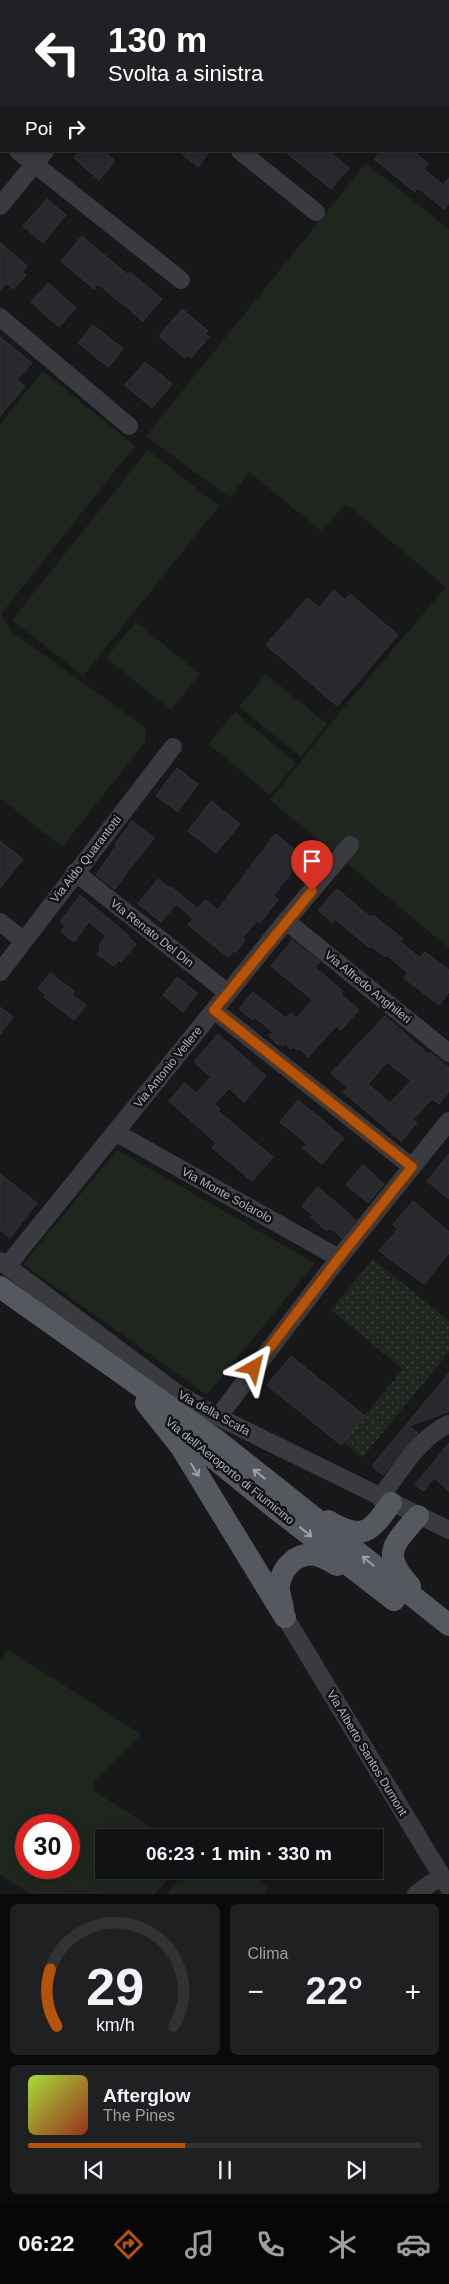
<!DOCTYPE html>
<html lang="it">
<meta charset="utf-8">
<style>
body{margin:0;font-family:Helvetica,sans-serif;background:#1f2022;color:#f1f3f6;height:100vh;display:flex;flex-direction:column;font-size:19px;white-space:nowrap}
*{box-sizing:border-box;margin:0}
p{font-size:16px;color:#9c9ea0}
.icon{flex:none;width:28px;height:28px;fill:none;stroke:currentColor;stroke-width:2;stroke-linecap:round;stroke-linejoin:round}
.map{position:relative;height:1894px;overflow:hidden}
.side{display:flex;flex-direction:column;gap:10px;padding:10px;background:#0a0a0b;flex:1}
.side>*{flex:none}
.hud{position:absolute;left:0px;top:0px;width:450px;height:152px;box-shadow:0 2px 12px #0003,0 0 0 1px #313234;background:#202124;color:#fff;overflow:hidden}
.speed{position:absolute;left:15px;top:1814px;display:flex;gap:10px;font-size:25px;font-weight:700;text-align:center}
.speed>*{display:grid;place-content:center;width:65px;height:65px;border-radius:50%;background:#121214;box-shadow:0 2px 12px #0003,0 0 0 1px #313234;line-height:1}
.speed .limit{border:8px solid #d22;background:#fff;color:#111}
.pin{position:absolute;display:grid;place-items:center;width:42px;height:42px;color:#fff;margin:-51px -21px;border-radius:50% 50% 50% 0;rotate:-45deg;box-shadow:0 0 5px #0007}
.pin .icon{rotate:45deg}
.me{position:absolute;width:55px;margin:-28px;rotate:37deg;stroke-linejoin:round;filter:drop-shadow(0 0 4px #0008)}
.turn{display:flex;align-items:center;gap:18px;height:105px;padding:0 25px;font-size:22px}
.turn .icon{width:65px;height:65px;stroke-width:2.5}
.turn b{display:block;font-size:35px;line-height:42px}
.then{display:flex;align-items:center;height:48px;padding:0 25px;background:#0003;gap:10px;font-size:19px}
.big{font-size:38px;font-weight:600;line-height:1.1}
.side .tile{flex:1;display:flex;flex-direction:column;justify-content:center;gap:8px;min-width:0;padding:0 18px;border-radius:8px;background:#1f2022}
.side .dial{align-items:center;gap:0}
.dial svg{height:130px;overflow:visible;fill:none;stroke:#313234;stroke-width:7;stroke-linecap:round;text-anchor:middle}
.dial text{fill:#f1f3f6;stroke:none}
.song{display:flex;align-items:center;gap:15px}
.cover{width:60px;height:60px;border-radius:8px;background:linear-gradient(135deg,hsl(80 70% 55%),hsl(10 70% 35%))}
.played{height:5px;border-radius:2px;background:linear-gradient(90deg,#b45309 40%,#313234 40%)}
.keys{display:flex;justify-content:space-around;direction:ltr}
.heat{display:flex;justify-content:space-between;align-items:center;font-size:28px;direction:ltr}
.side .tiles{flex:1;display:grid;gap:10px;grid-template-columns:1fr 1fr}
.tile:last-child{grid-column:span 2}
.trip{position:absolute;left:95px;top:1829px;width:288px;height:50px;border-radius:0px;background:#121214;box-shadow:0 2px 12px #0003,0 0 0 1px #313234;font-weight:600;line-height:50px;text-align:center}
.dock{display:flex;height:80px;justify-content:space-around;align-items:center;background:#070708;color:#9c9ea0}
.dock .icon{width:35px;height:35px}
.dock .on{color:#b45309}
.dock b{font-size:22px;color:#f1f3f6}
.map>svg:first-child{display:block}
</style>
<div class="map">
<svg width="449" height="1894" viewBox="0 0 449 1894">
<defs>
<pattern id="park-dots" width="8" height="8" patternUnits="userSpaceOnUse" patternTransform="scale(1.25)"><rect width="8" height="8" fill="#1e261e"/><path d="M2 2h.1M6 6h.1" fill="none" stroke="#3c433d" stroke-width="1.8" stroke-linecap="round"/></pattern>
</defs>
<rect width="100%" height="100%" fill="#18181b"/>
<path fill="#1e261e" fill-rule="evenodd" d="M366,163l83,66v719l-179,-148 74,-93 102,-120 -100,-83 -25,27 -72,-59 -19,26 -84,-62z
M43,371l92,75 -134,168 10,17 135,97 -1,14 -83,105 -62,-49v-374z
M148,450l71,56 -136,170 -71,-56z
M136,622l64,52 -29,36 -65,-52z
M266,674l61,50 -26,33 -62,-50z
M235,712l61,51 -26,32 -62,-51z
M117,1150l198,113 -108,132 -184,-131z
M8,1650l133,84 -48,49 1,8 72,46 -62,1v32h72l-22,24h-123l-31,-19v-216zM26,1825h43v43h-43z
M187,1870h62l20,18 -5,6h-98z"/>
<path fill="url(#park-dots)" d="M373,1259l76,62v31l-87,106 -19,-16 60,-73 -72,-59z"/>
<path fill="#28292c" stroke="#323337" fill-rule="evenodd" d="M79,151h25l11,10 -16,19 -25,-22z
M178,151h32l-12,16z
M284,151h45l20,17 -18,21z
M381,151h33l14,12 -4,6 19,16 6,-7v25l-5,6 -26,-21 -3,4 -41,-33z
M47,199l19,16 -23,28 -20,-17z
M82,236l46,39 2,-3 32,27 -19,22 -45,-37 -4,5 -33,-28z
M0,243l27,23 -5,6 4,3 -13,14 -7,-6 -6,7z
M48,283l28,25 -17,19 -28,-25z
M182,309l26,22 -3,3 4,3 -18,21 -3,-3 -3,3 -26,-22z
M93,325l30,24 -15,18 -30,-24z
M0,337l32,26 -15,17 8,6 -25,30z
M145,362l27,22 -20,24 -27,-23z
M334,590l11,10 5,-6 48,41 -61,71 -71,-61 41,-47 12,10z
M177,768l21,16 -20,28 -22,-16z
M211,801l29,23 -24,29 -28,-22z
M132,821l22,17 -17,22h-1l-21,29 -19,-14 21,-30 -2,-1z
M275,834l29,23 -31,39 5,4 -18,23 -3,-2 -15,17 3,2 -10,13 -2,-2 -5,6 -40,-32 5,-6 -17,-15 -15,18 -23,-18 20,-25 11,9 1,-2 28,23 7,-9 13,10z
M0,841l23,18 -23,29z
M337,889l27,23 7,5 2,-2 30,24 -3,3 20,16 5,-6 24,18v22l-10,13 -35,-27 4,-5 -21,-18 -2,2 -14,-11 -1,2 -35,-29 -2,4 -15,-13z
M80,895l49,41 -1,1 8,7 -15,18 -2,-2 -5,6 -17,-12 3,-4 -1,-5 7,-9 -17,-14 -15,20 -13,-10 4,-6 -5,-4z
M292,940l28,22 -5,5 28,24 -2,3 18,16 -18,20 -5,-4 -28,31 -9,-9 -2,2 -4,-3 -2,2 -6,-5 -2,2 -3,-3 -2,2 -9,-9 4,-4 -19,-15 -1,3 -14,-11 14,-17 33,26 5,-5 5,5 17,-18 -42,-34z
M50,973l24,18 -2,4 14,10 -12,15 -30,-23 2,-2 -8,-7z
M177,977l20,16 -14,19 -20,-17z
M0,1007l13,10 -13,17z
M385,1016l43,38 2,-2 19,16v23l-10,13 -7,-5 -19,20 4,4 -16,18 -58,-49 4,-5 -16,-14zM387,1062l24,19 -21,22 -22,-19z
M218,1034l48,42 -22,26 -15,-14 -14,16 5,5 -2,2 55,46 -21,24 -40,-33 4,-5 -47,-42 15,-18 12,10 15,-16 -17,-15z
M298,1100l46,38 -22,26 -19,-16 4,-4 -27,-22z
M449,1154v45l-22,-18z
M363,1165l21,19 -16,19 -22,-18z
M0,1174l37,29 -27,35 -10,-8z
M318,1187l38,33 -14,18 -12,-10 -3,3 -16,-14 2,-2 -11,-9z
M413,1201l36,31v21l-25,31 -45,-33 19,-22 -5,-4z
M291,1356l74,60 -24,29 -74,-60z
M449,1373v38l-40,15 9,7 -35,42 -11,-9z
M449,1443v48l-15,-13 -11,13 -8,-6z"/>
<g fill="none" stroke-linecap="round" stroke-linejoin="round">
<path stroke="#393b40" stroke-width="18" d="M146,0l1,1
M276,0l1,1
M166,1l1,-1
M0,137l1,1
M18,151l163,129
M240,151l76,61
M0,206l45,-55
M0,317l129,109
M75,872l153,121
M286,921l163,132
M0,922l24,19
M0,972l173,-225
M214,1010l198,157
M115,1132l224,126
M0,1261l178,133 40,23 231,113
M7,1266l279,-345 64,-76
M218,1417l121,-159 110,-137
M380,1498c19,-25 39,-61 69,-74
M285,1617l164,271
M416,1894l25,-18"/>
<path stroke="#55585f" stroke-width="22" d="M0,1287l219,155 230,183
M146,1403l35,44 104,170
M188,1437l87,71 119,92
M328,1521c35,20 42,12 63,-18
M410,1586c-30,-33 -16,-42 8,-70
M283,1609c-1,-8 -5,-17 -4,-24 3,-17 17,-33 36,-30 7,1 15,6 22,10"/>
</g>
<defs><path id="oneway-shaft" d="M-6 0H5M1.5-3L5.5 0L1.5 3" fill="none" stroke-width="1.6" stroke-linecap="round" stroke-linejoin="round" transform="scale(1.25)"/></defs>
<g stroke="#99a0a9">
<use href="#oneway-shaft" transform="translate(195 1470) rotate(59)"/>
<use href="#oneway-shaft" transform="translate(259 1474) rotate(-142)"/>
<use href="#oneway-shaft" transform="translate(306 1532) rotate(38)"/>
<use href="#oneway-shaft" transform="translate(368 1561) rotate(-141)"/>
</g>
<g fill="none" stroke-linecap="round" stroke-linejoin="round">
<defs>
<path id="route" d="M254,1368l85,-110 73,-91 -198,-157 98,-119"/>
</defs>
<use href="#route" stroke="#753606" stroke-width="12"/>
<use href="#route" stroke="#b45309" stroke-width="9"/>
</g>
<g text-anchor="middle" stroke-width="5" stroke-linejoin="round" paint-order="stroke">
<g font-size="12" fill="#aab2bb" stroke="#131316">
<text transform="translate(86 859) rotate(-52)" y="4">Via Aldo Quarantotti</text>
<text transform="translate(152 933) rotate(38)" y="4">Via Renato Del Din</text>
<text transform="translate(368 987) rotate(39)" y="4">Via Alfredo Anghileri</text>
<text transform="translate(168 1067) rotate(-51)" y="4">Via Antonio Vellere</text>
<text transform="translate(227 1195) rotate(29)" y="4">Via Monte Solarolo</text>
<text transform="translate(214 1413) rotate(29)" y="4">Via della Scafa</text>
<text transform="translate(230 1471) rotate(39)" y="4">Via dell'Aeroporto di Fiumicino</text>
<text transform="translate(367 1753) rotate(59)" y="4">Via Alberto Santos Dumont</text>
</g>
</g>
</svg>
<div class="speed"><div class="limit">30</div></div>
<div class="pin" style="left:312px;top:891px;background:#d93025"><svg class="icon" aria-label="arrive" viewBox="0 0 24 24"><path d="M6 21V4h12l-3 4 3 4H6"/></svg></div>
<svg class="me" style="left:254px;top:1368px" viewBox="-20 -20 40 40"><path d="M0-17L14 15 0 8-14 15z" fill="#b45309" stroke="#fff" stroke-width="4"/></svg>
<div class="trip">06:23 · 1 min · 330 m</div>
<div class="hud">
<div class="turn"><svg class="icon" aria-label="left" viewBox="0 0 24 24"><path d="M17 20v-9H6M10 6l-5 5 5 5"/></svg><div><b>130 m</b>Svolta a sinistra</div></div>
<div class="then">Poi<svg class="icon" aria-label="right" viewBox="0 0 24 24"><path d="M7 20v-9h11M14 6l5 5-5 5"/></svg></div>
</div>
</div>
<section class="side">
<div class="tiles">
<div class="tile dial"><svg viewBox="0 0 100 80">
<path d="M14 69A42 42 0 1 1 86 69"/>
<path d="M14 69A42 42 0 0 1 10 34" stroke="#b45309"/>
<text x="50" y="56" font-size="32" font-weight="700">29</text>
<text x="50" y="72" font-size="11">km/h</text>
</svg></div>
<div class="tile"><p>Clima</p>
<div class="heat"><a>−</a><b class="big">22°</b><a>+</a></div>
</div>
<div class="tile">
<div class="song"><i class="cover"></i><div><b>Afterglow</b><p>The Pines</p></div></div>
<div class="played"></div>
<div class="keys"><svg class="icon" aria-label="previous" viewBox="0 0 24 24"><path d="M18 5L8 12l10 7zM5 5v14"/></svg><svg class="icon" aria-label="pause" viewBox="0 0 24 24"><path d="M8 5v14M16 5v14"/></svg><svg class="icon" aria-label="next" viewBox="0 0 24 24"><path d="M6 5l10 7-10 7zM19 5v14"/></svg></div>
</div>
</div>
</section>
<nav class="dock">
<b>06:22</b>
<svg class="icon on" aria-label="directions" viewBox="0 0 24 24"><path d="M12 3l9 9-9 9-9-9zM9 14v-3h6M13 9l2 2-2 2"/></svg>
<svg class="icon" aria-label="music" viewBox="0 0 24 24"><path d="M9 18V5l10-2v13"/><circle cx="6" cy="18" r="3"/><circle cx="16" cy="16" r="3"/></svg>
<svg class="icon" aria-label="phone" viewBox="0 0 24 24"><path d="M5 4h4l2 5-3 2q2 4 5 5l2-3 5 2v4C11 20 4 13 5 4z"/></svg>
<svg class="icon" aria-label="climate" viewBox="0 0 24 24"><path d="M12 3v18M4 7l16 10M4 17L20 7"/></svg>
<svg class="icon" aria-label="car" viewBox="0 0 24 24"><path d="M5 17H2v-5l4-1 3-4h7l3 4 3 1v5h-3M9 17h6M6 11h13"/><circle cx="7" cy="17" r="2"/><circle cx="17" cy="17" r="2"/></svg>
</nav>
